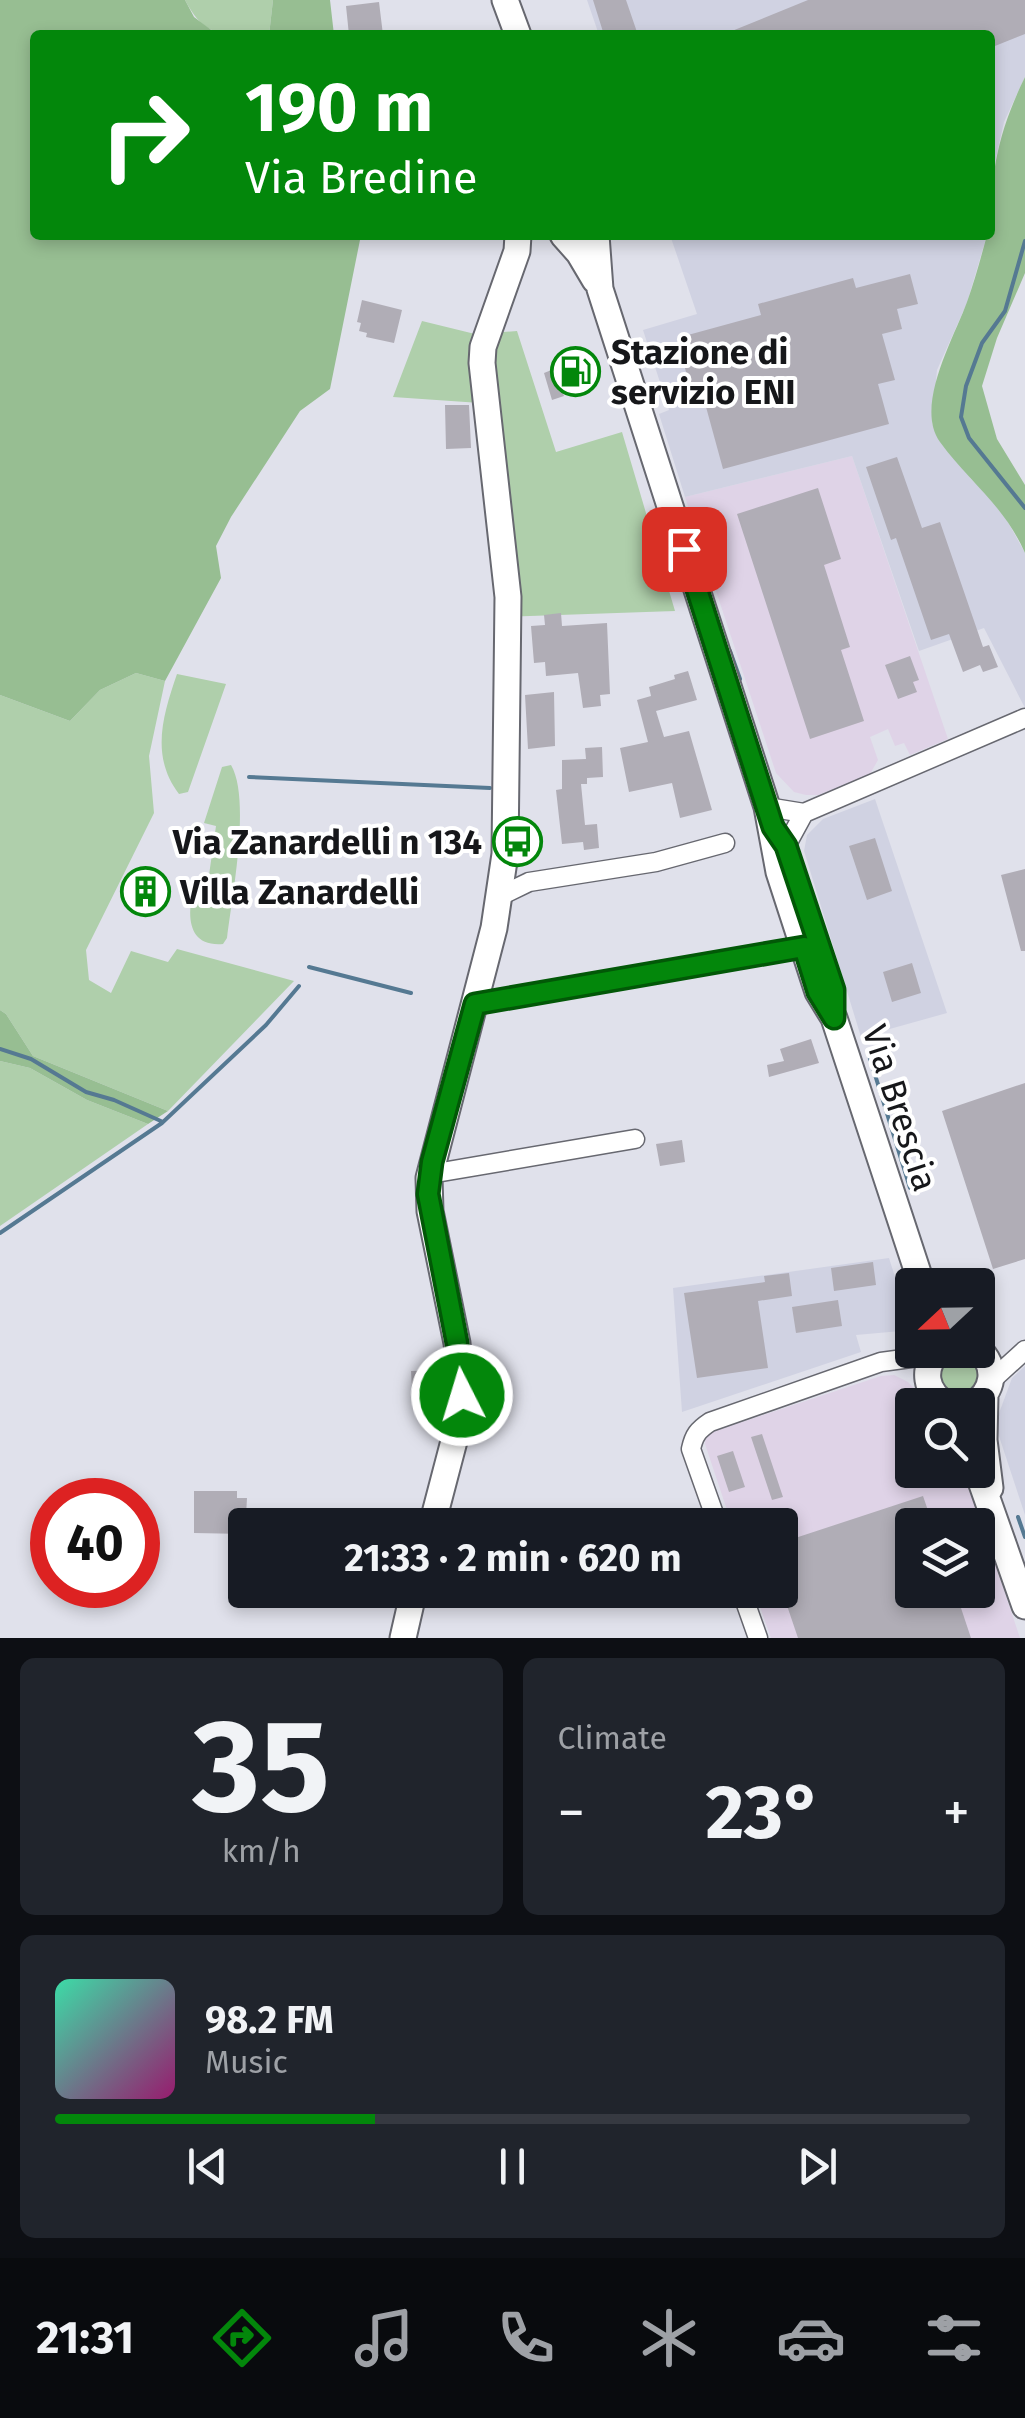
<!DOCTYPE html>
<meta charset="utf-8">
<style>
body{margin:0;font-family:"Fira Sans",sans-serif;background:#20242c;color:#f1f3f6;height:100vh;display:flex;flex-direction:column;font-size:38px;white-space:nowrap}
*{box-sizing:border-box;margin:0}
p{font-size:32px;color:#9ea1a6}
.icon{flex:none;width:55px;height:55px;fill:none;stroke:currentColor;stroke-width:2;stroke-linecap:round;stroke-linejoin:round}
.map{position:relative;height:1638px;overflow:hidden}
.drawer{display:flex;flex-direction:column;gap:20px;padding:20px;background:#0d0f14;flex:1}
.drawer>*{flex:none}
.guide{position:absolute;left:30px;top:30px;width:965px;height:210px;border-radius:10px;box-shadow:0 5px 15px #0003;background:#03870b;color:#fff;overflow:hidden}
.needle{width:65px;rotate:248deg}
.tools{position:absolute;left:895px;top:1268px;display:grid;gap:20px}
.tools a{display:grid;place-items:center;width:100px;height:100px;border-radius:10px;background:#171b24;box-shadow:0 5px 15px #0003;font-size:50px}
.speed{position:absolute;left:30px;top:1478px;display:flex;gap:20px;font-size:50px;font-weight:700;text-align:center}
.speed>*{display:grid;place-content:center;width:130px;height:130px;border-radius:50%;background:#171b24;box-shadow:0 5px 15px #0003;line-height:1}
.speed .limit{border:15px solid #d22;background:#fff;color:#111}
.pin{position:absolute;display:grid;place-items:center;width:85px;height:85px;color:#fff;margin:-42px;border-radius:20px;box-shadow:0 5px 15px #0006}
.me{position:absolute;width:110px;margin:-55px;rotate:355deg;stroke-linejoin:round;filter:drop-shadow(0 0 8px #0008)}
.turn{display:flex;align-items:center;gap:35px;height:210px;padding:0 50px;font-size:45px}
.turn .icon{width:130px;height:130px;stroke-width:2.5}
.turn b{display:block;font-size:70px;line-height:85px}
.big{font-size:75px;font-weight:700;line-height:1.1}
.drawer .card{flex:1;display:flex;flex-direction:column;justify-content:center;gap:15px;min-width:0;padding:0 35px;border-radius:15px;background:#20242c}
.drawer .dial{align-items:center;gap:0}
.dial b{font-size:130px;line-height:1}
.song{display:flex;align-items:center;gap:30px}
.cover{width:120px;height:120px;border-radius:15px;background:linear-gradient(135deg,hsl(160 70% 55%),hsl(320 70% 35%))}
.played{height:10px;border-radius:5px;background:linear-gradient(90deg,#03870b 35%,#363941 35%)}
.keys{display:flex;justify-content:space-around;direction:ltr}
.heat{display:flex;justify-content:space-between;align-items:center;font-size:55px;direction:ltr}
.drawer .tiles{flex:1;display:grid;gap:20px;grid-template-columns:1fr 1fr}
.card:last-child{grid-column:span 2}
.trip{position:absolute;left:228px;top:1508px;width:570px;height:100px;border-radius:10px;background:#171b24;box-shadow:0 5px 15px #0003;font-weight:700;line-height:100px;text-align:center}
.tabs{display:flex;height:160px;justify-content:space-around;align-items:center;background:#090b0e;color:#9ea1a6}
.tabs .icon{width:70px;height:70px}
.tabs .active{color:#03870b}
.tabs b{font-size:45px;color:#f1f3f6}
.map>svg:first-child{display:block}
</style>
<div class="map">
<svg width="1025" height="1638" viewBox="0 0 1025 1638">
<rect width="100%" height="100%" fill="#e0e1eb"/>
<path fill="#dfd3e7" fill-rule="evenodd" d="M852,456l96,283 -38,16 -6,-12 -9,3 -7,-17 -18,8 8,23 -8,14 -52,21h-12l-12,-3 -18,-19 -91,-276z
M894,1375l14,7 21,23h-17v65h52l56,168h-249l-17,-48h26v-65h-48l-27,-81 1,-10 175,-58zM912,1525h66v65h-66z"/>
<path fill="#d0d2e2" d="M587,0h438v77l-21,45 -13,58 -1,31v-176h-391z
M670,235h317l-20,68 -30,67 -5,54 39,55 28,27 26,47v155l-41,-80 -65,23 -67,-195 -167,41 -26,-83 10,-4 -26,-80 54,-16z
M875,799l72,214 -86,24 -57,-186 3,-16 16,-16z
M889,1258l23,72 -56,5 5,17 -179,60 -9,-124z
M1025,1366v149l-30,-91 17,-46z"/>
<path fill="#afcfab" d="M185,0h88l-4,35c-41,0 -63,6 -84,-35z
M422,321l53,13 42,-3 39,121 66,-20 53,179 -178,6 -17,-214 -87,-6z
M136,673l29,8 -16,75 5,57 -68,137 3,30 22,13 20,-42 37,11 9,-13 117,32 -126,130 -135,-55 -27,-42 -6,-4v-315l70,26 30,-31z
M177,674l49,10 -38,108 -9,2c-29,-38 -16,-79 -2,-120z
M231,765c20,34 1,132 -4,173l-4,6c-37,3 -36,-31 -29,-57l13,2 9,-63 -12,-3 18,-56z
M0,1061l30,7 57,32 61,24 -148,102z
M938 1375a21 21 0 1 1 42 0a21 21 0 1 1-42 0Z"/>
<path fill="#97be92" d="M0,0h185l9,17 24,18h-183v200h326l-31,154 -30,22 -69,106 -15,29 5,32 -56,103 -29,-8 -36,17 -30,31 -70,-26z
M273,0h57l4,35h-65z
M1025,77v196l-28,65 -15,48 15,53 28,46v68c-21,-48 -56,-71 -85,-111 -26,-36 14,-104 27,-140 8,-22 14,-45 20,-67h3c0,-61 8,-103 35,-158z
M0,1010l6,4 27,42 135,55 -20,13 -61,-24 -57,-32 -30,-7z"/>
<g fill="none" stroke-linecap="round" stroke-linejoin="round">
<path stroke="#557992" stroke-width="4" d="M1025,241l-20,70 -23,32 -16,43 -5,31 8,21 56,70
M730,651l10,28
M249,777l241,11
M309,967l102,26
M0,1049l31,10 55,33 28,8 49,22 103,-97 33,-39
M868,1052l42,136
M0,1233l162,-110
M1018,1517l7,20"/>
</g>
<path fill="#b0adb6" d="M593,0h33l12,35h-34z
M808,0h217v34l-35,14v-13h-268z
M379,2l4,33h-34l-3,-29z
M910,274l8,30 -21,5 5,20 -20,5 13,46 -17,4 11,40 -166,45 -23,-84 -10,2 -13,-49 84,-23 -3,-11 95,-26 3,10z
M362,300l40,10 -8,33 -28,-6 1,-4 -8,-2 2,-8 -4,-1z
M590,355l7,22 -36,11 3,8 -12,4 -8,-27 10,-4 -1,-3z
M445,405h24l2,43 -25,1z
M897,457l25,71 18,-6 43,125 6,-2 9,22 -15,5 -3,-7 -17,7 -14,-38 -18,6 -35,-102 -5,2 -25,-73z
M818,488l23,71 -17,6 26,82 -9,3 23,71 -54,18 -73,-225z
M561,613l1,13 45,-3 3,71 -10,1 1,11 -18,2 -5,-35 -32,3 -1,-14 -11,1 -3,-37 14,-1 -1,-10z
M910,656l9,24 -6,2 4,10 -19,7 -13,-34z
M688,671l9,29 -41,11 8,26 25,-6 23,79 -32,8 -8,-35 -43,9 -9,-44 28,-6 -11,-42 14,-4 -2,-9 26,-8 -1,-4z
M554,692l1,54 -27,3 -3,-54z
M602,747l1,30 -16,1v6h-6l4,41 12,-1 2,24 -15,2 -1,-8 -21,2 -6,-54 6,-1v-29l24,-1 -1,-11z
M875,838l17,53 -25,9 -18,-54z
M1025,869v82h-4l-20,-76z
M912,963l9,30 -29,9 -9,-30z
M811,1039l8,24 -50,14 -2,-12 17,-4 -4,-12z
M1025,1083v176l-32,10 -51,-158z
M682,1140l3,22 -25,4 -4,-22z
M873,1262l3,23 -42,6 -3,-23z
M789,1273l3,23 -34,5 10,67 -71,10 -13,-85 81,-11 -1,-6z
M838,1300l4,26 -46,7 -4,-26z
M443,1370l2,24h-17v-5h-16l-1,-18z
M762,1434l21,63 -11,3 -21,-63z
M733,1451l12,36 -16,5 -12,-36z
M194,1491h43v7h10l-2,36 -51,-1z
M923,1496l10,29h-21v65h43l16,48h-173l-18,-53v-42z"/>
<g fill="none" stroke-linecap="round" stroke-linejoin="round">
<defs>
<path id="street" d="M767,807l37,6 221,-95
M786,846l18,-33
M500,896l29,-14 127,-20 69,-19
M475,1004l329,-57
M430,1174l205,-35
M991,1381l34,-31
M718,1525l-27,-76c3,-14 7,-19 19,-27l171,-60 52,-7
M741,1590l17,48"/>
<path id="secondary" d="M505,0l13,35
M563,235l16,18 16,27
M596,235l4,54 167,518 12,65 39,120 16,26 88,267
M939,1350c-18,19 -14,42 8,55
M985,1395l-1,45 6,48
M972,1405c22,-13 26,-39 6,-56
M977,1470l48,136
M432,1525l22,-84 7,-46 -4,-52 -27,-132 -1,-33 65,-250 11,-74 3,-257 -26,-234 1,-16 34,-96 1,-16
M403,1638l11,-48"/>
</defs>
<use href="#street" stroke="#676870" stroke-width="21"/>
<use href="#secondary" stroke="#676870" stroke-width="29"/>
<use href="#street" stroke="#fff" stroke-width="18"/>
<use href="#secondary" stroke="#fff" stroke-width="25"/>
</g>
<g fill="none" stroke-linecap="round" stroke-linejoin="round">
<defs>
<path id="route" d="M462,1395l-5,-52 -29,-149 4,-32 43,-158 329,-57 14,45 16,26v-28l-48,-144 -13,-19 -89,-278"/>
</defs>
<use href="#route" stroke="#025807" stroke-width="25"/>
<use href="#route" stroke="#03870b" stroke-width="18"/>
</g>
<defs>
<symbol id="fuel-ring" viewBox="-11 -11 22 22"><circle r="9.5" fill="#fff" stroke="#03870b" stroke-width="1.5"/><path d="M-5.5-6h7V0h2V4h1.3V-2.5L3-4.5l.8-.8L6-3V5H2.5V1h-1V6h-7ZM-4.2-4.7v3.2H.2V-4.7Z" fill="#03870b"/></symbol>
<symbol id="bus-ring" viewBox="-11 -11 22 22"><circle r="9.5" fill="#fff" stroke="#03870b" stroke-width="1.5"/><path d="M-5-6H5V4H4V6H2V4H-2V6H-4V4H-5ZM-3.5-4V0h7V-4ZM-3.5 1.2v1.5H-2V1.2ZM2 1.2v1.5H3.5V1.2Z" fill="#03870b"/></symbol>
<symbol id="building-ring" viewBox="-11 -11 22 22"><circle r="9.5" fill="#fff" stroke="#03870b" stroke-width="1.5"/><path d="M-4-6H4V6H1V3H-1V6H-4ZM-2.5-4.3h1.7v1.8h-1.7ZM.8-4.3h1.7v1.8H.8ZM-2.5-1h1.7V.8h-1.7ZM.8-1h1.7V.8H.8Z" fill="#03870b"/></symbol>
</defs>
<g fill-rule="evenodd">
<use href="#fuel-ring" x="548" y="344" width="55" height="55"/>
<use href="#bus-ring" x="490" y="814" width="55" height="55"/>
<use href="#building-ring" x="118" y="864" width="55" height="55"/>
</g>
<g text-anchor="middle" stroke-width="8" stroke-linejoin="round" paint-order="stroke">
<g font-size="35" font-weight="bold" fill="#16171a" stroke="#fff" text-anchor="start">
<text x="611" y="364">Stazione di<tspan x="611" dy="40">servizio ENI</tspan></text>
<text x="482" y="854" text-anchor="end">Via Zanardelli n 134</text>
<text x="180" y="904">Villa Zanardelli</text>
</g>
<g font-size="35" fill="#16171a" stroke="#fff">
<text transform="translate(900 1108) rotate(72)" y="12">Via Brescia</text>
</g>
</g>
</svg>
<div class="tools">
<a><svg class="needle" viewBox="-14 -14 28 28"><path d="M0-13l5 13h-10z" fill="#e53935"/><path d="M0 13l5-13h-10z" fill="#9ea1a6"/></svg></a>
<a><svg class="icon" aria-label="search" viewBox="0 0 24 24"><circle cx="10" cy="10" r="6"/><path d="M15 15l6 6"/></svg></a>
<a><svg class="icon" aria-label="layers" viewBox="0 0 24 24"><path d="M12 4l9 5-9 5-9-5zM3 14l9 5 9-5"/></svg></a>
</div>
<div class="speed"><div class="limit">40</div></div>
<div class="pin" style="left:684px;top:549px;background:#d93025"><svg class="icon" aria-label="arrive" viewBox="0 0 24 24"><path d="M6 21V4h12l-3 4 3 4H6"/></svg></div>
<svg class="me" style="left:462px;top:1395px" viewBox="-20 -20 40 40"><circle r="17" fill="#03870b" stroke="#fff" stroke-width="3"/><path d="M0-11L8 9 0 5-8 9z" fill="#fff"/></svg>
<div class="trip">21:33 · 2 min · 620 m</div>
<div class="guide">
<div class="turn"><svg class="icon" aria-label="right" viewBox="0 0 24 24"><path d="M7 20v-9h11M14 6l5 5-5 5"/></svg><div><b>190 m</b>Via Bredine</div></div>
</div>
</div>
<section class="drawer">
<div class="tiles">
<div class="card dial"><b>35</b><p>km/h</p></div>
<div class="card"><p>Climate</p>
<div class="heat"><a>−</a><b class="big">23°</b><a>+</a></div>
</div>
<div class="card">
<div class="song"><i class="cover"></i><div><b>98.2 FM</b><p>Music</p></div></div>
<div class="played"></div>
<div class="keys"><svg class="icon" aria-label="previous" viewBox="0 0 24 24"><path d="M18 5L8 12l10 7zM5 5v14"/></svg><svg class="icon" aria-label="pause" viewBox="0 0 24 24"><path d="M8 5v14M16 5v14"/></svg><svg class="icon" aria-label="next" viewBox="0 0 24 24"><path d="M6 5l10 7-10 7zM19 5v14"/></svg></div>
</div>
</div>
</section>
<nav class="tabs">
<b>21:31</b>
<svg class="icon active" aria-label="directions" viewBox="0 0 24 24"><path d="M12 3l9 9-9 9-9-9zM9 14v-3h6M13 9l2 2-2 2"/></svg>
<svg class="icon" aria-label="music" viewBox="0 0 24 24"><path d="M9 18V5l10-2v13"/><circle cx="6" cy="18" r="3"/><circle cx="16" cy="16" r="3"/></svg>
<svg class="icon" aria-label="phone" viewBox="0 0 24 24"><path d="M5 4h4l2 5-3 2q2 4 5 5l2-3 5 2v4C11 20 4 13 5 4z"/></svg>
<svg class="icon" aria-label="climate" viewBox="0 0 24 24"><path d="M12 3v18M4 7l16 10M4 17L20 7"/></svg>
<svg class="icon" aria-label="car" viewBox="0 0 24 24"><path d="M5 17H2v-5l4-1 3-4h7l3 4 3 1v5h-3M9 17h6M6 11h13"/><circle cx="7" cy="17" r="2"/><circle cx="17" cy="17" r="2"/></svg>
<svg class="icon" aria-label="filters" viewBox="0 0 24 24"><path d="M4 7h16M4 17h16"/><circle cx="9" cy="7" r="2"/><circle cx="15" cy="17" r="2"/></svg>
</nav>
